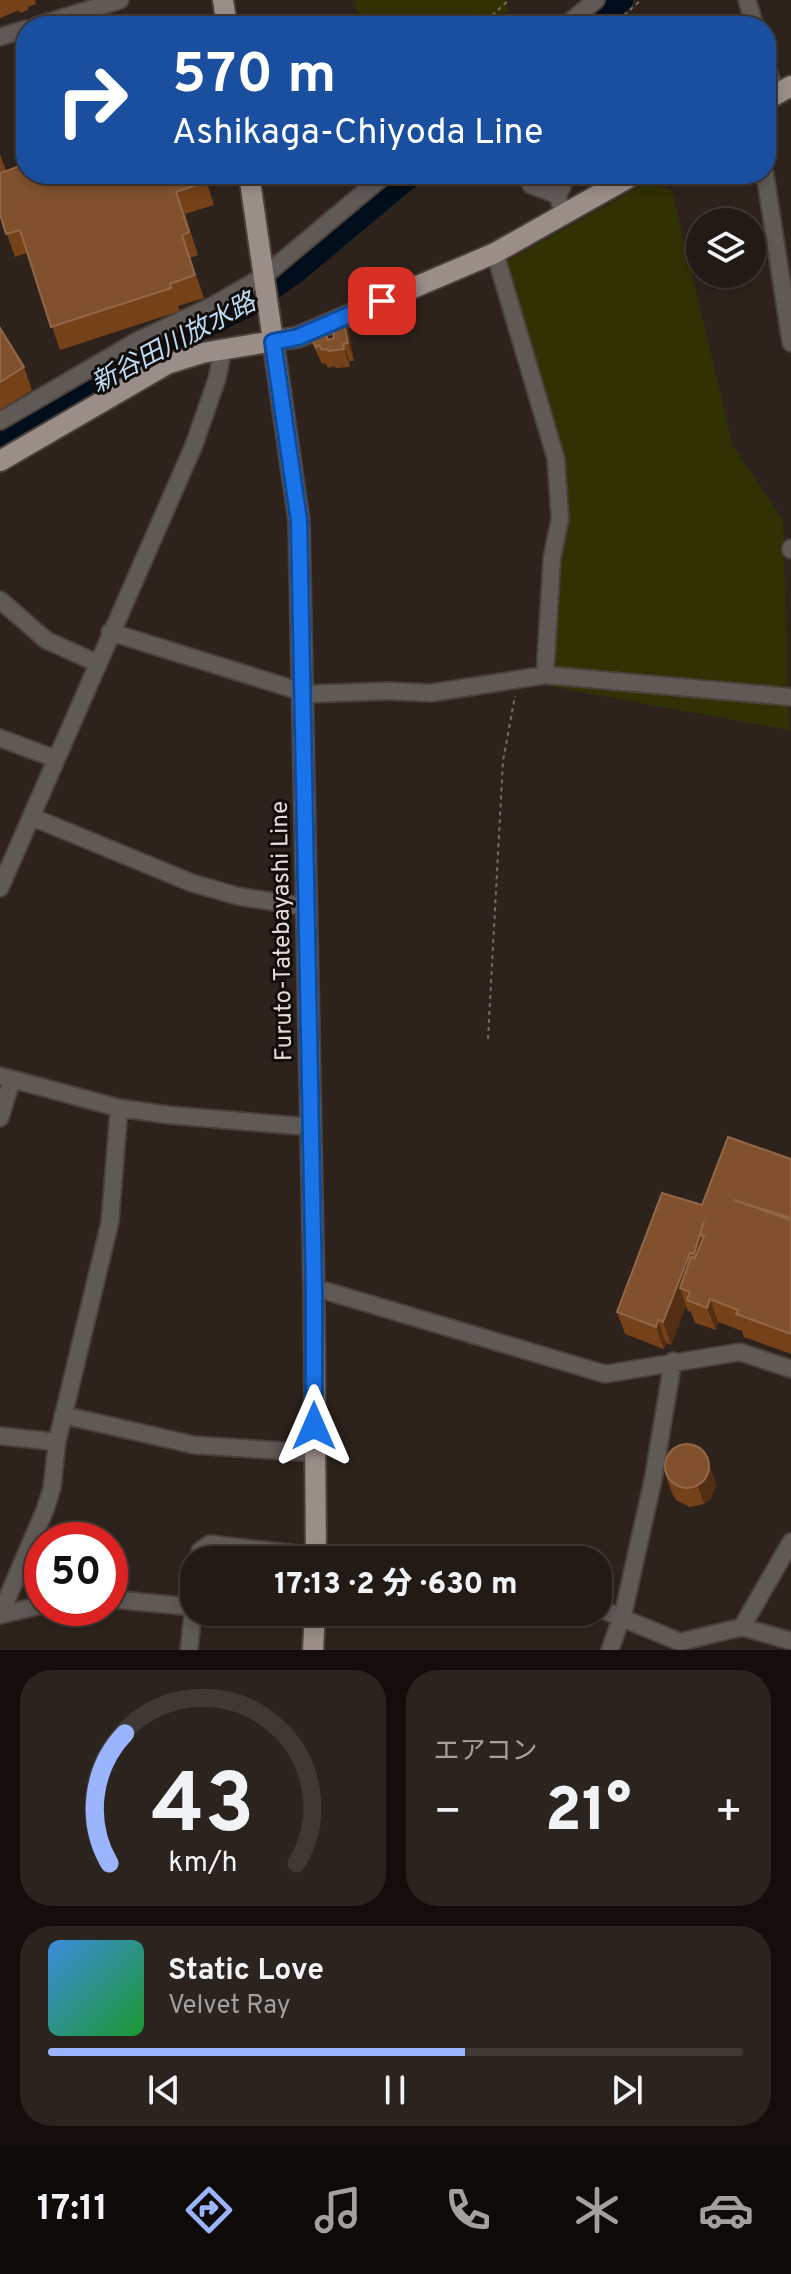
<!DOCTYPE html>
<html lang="ja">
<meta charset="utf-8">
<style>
body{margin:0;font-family:Overpass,"Noto Sans JP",sans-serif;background:#2a231e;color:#f1f3f6;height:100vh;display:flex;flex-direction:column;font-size:30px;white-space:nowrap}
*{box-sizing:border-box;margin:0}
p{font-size:26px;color:#a2a1a0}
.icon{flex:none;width:44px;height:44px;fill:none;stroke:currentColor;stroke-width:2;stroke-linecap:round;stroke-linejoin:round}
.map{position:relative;height:1650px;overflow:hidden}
.sheet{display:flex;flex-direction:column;gap:20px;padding:20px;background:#130e0c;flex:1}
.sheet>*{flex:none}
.hud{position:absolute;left:16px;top:16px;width:760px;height:168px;border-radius:32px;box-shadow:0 4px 12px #0003,0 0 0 2px #3f3834;background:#1a4fa0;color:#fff;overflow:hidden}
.fabs{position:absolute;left:686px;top:208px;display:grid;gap:16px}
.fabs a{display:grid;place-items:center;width:80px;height:80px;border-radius:50%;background:#221a15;box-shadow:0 4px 12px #0003,0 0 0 2px #3f3834;font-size:40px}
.speed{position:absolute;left:24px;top:1522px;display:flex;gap:16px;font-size:40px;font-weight:700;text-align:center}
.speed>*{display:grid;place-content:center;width:104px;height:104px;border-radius:50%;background:#221a15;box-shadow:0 4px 12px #0003,0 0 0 2px #3f3834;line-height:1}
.speed .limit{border:12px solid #d22;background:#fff;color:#111}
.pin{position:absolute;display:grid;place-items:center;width:68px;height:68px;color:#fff;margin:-34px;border-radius:16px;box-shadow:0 4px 12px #0006}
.me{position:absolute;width:88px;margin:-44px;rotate:0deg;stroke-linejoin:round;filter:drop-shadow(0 0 6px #0008)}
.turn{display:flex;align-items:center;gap:28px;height:168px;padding:0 24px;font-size:36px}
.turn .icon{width:104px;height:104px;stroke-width:2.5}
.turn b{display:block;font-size:56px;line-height:68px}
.big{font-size:60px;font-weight:800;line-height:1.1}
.sheet .tile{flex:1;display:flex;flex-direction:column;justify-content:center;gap:12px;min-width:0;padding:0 28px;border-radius:32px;background:#2a231e}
.sheet .dial{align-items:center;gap:0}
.dial svg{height:208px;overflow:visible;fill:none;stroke:#3f3834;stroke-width:7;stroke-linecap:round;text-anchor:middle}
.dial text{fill:#f1f3f6;stroke:none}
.song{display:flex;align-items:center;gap:24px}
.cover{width:96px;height:96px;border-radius:12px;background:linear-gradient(135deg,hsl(210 70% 55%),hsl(130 70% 35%))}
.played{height:8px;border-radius:4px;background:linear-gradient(90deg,#9ab5fd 60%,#3f3834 60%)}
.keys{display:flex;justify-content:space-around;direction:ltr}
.heat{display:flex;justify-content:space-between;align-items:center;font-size:44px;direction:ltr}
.sheet .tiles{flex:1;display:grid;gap:20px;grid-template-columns:1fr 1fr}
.tile:last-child{grid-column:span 2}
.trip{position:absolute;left:180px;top:1546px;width:432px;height:80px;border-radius:32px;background:#221a15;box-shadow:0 4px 12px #0003,0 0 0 2px #3f3834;font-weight:800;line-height:80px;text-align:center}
.menu{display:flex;height:128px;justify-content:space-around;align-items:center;background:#0e0a08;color:#a2a1a0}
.menu .icon{width:56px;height:56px}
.menu .selected{color:#9ab5fd}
.menu b{font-size:36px;color:#f1f3f6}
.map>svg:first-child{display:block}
</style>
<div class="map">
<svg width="791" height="1650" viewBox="0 0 791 1650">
<rect width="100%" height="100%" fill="#2e231c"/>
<path fill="#303203" d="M354,0h152l3,12 -64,14h-83z
M650,181l22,10 61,256 50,73 6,210 -240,-44 9,-155 -5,-84 -54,-179 8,-7z"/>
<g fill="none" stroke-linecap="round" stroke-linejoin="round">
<path stroke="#000d1a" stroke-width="22" d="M591,26l31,-26
M0,439l136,-79 112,-54 48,-34 117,-98"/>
<defs>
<path id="minor" d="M747,0l8,26
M36,26l84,-26
M565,26l31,-26
M0,37l26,-8
M766,63l10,32
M525,174l6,11 26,10
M765,174l26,169
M564,214l-7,-19 5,-8 2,-13
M495,253l61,206 4,60 -8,39 -7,117
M0,421l139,-81 77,-36 48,-28 122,-102
M791,548v2
M0,600l46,40 51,23
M110,632l199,62 79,-3 43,2 114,-18 246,22
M0,738l56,21
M32,817l160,66 45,13 69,11
M0,888l194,-443 23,-66 6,-30
M0,1076l119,32 50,7 142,12
M0,1118l12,-39
M314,1291h12l279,83 135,-22 51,17
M63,1415l131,30 120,8
M0,1436l57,6
M199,1560l1,-9 10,-7 106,12
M110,1599l83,8
M598,1608l82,34 62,-15 49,14
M0,1615l45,-105 7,-22 5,-46 53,-220 9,-114
M0,1615l42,-10
M742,1627l49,-85
M189,1650l5,-48
M610,1650l14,-40 29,-130 20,-119"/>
<path id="major" d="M223,0l4,26
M766,100l25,-14
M249,174l50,347 15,770 2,269
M0,461l167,-97 35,-11 96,-16 197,-84 140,-79
M313,1650l2,-38"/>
</defs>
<use href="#minor" stroke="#4b413a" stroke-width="20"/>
<use href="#major" stroke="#4b413a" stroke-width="24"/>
<path stroke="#766c66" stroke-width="2" stroke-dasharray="4 4" stroke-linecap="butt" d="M480,26l29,-26
M612,26l29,-26
M488,1039l15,-278 12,-65"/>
<use href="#minor" stroke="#605a57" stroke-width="16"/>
<use href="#major" stroke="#9b8e88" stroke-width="20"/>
</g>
<path fill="#754119" d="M0,0h35l1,4 -8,3v3l-8,3 -1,-3 -19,8z
M0,154l6,17 20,3h212l2,7 -12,4 -2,-5 -18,6 6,19 -29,9 13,41 -8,3 14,40 -26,8 2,5 -120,39 -33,-97 -12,4 -15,-43z
M0,328l24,39 8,23 -32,20z
M306,328l22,12 6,-2 14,-10 6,33h-4v6l-14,1 -2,-2 -6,2 -3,-5 -3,1 -9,-19z
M791,1159v195l-47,-17 -2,-6 -24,-9 -2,8 -21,-7 -4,-11 -3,-1 -2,-5 -15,39 -5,-2 -2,6 -39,-15 -8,-22 85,-107z
M706,1453l10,33 -6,13 -6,5 -14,3 -14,-7 -4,-7 -6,-17z"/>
<path fill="#542e12" d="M342,311l6,17 6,33 -6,-18z
M343,344l7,17v6l-6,-18z
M704,1221v15l-4,-1 8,22 -6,20 -8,-23z
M690,1253l8,22 -8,17 -10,-4 6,18 -15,39 -8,-23z
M710,1299l8,23 -2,8 -9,-22z
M658,1320l8,23 -2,6 -8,-22z
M706,1453l10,33 -6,13 -6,5 -6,-17z"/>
<path fill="#81512e" stroke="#916748" stroke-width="2" d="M26,164v10h177l3,8 -30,10 13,40 -7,3 13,40 -25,9 1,4 -120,39 -31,-97 -14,4 -6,-20v-41z
M342,311l6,32 -5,1 1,5 -15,2 -2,-2 -5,1 -3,-5 -3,2 -10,-19 14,-7 8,19 6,-2 -3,-21h3l-1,-5z
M0,328l24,39 -24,15z
M728,1137l63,22v59l-57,-18 57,20v114l-55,-20 2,-4 -28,-11 -3,9 -20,-8 3,-8 -10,-4 11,-31 4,1 9,-22 -4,-1 4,-14 -10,33 -4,-1 -27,69 -5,-2 -2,7 -39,-15 45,-119 40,12z
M665 1466a22 22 0 1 1 44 0a22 22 0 1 1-44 0Z"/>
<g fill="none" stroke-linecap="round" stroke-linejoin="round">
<defs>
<path id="route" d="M314,1426v-135l-15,-770 -26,-179 25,-5 84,-36"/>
</defs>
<use href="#route" stroke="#114b97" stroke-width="20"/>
<use href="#route" stroke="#1a73e8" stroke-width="14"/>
</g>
<g text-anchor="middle" stroke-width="6" stroke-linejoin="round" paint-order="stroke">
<g font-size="24" fill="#e4dcd7" stroke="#120d0a">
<text transform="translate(281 931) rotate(-91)" y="8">Furuto-Tatebayashi Line</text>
</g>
<g font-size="26" font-style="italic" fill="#bcdcf6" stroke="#120d0a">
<text transform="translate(173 342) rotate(-28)" y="9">新谷田川放水路</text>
</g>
</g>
</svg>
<div class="fabs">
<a><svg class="icon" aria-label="layers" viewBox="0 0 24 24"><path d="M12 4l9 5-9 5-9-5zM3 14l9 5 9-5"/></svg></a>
</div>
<div class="speed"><div class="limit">50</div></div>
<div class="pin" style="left:382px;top:301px;background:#d93025"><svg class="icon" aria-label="arrive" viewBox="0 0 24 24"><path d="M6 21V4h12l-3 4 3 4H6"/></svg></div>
<svg class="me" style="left:314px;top:1426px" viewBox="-20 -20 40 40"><path d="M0-17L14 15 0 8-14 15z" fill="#1a73e8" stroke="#fff" stroke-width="4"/></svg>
<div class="trip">17:13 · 2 分 · 630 m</div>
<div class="hud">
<div class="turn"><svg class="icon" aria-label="right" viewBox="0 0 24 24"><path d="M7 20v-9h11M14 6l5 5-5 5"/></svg><div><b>570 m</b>Ashikaga-Chiyoda Line</div></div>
</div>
</div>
<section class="sheet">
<div class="tiles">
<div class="tile dial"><svg viewBox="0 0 100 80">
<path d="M14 69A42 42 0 1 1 86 69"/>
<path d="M14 69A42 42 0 0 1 20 19" stroke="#9ab5fd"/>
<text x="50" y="56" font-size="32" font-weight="700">43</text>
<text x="50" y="72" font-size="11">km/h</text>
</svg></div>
<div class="tile"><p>エアコン</p>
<div class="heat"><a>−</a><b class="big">21°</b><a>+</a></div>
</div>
<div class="tile">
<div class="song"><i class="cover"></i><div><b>Static Love</b><p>Velvet Ray</p></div></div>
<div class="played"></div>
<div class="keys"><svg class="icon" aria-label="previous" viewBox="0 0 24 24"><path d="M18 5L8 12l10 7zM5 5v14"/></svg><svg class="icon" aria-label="pause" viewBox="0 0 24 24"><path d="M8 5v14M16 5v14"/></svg><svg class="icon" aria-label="next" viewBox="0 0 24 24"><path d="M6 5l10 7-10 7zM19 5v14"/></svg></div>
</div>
</div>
</section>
<nav class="menu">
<b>17:11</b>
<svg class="icon selected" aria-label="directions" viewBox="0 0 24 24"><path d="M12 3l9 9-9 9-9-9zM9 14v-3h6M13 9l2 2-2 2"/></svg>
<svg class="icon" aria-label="music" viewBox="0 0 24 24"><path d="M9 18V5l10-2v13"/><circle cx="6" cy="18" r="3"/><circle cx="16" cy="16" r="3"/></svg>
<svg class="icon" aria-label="phone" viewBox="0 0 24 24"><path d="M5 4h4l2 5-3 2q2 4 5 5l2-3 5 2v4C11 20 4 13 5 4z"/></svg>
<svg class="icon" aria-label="climate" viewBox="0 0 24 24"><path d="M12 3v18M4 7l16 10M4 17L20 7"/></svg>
<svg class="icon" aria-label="car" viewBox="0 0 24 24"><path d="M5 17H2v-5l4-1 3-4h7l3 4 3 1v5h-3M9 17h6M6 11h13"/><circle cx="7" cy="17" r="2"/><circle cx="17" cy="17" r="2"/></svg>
</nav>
